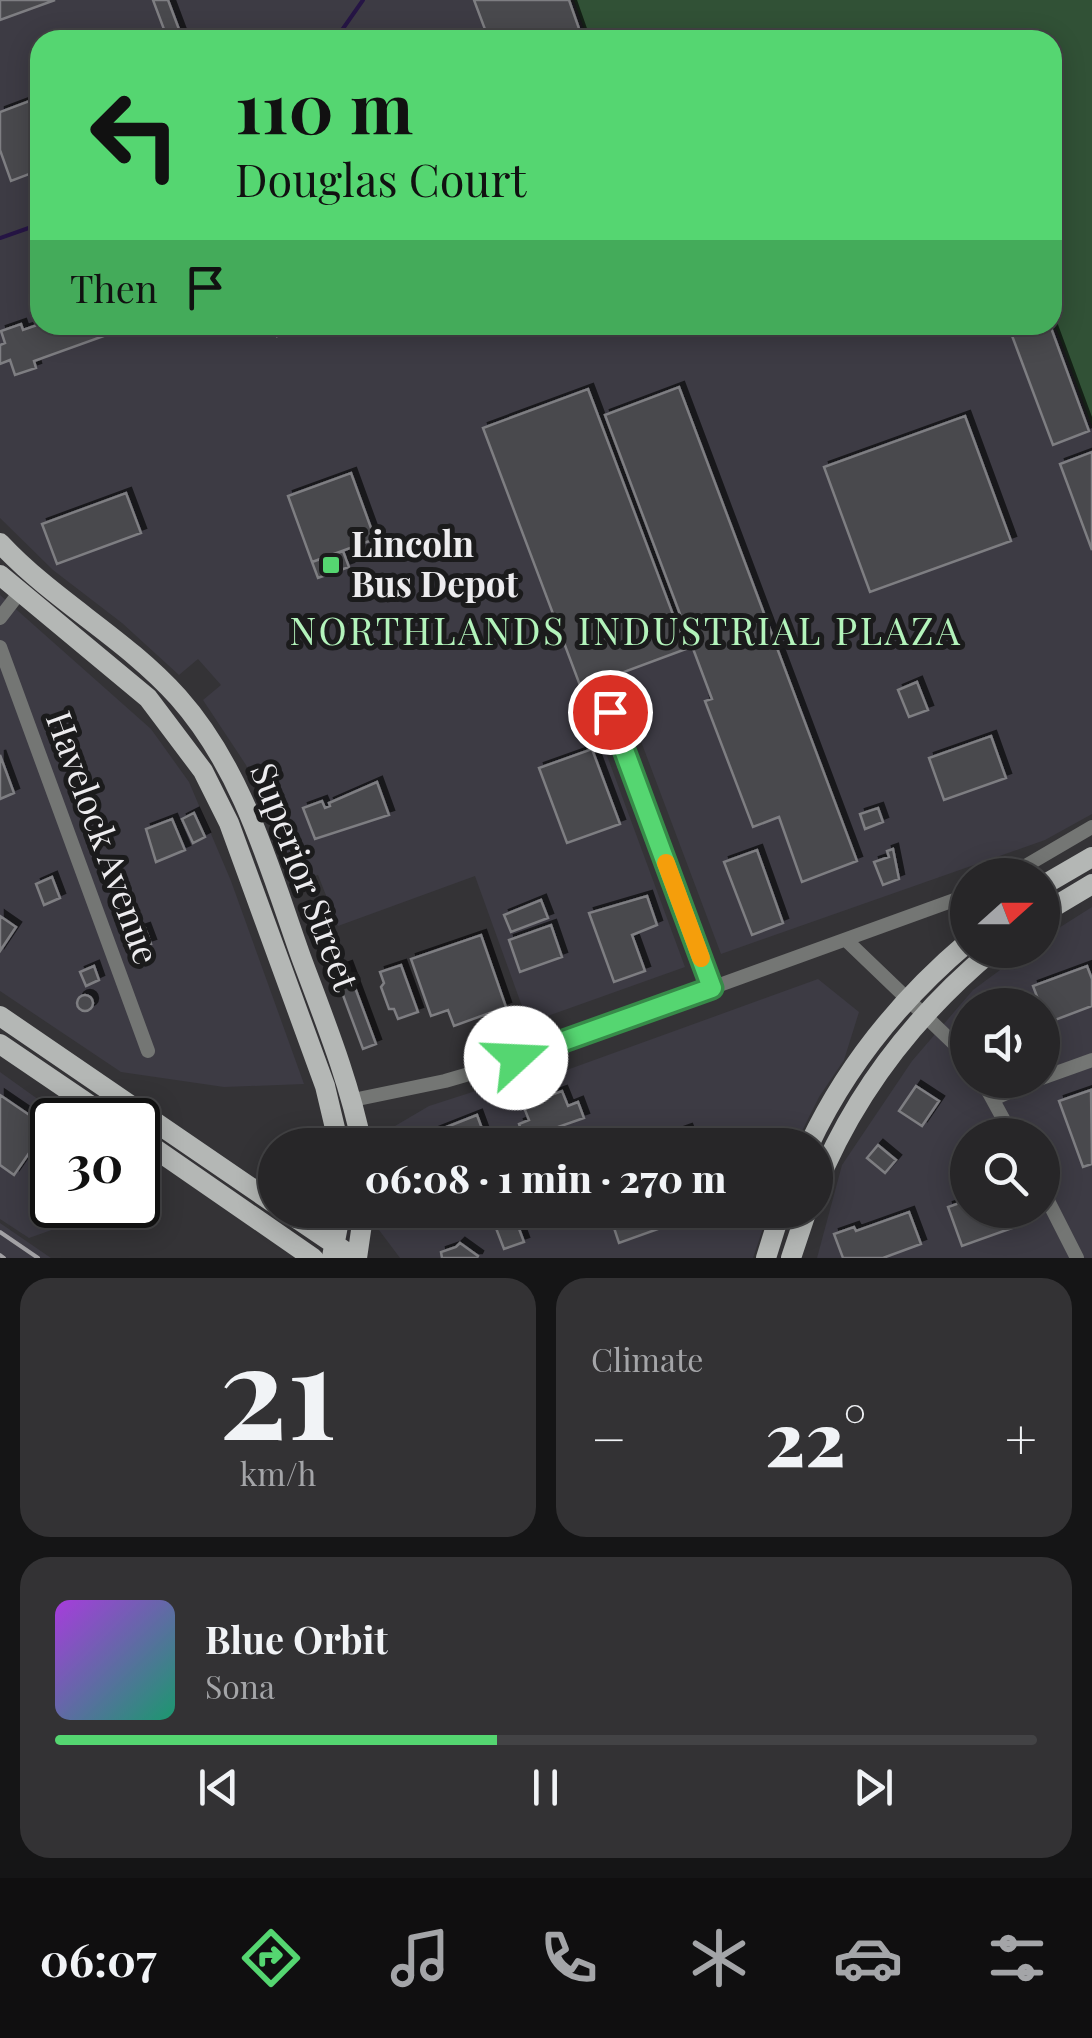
<!DOCTYPE html>
<meta charset="utf-8">
<style>
body{margin:0;font-family:"Playfair Display",serif;background:#333234;color:#f1f3f6;height:100vh;display:flex;flex-direction:column;font-size:38px;white-space:nowrap}
*{box-sizing:border-box;margin:0}
p{font-size:32px;color:#a4a5a8}
.icon{flex:none;width:55px;height:55px;fill:none;stroke:currentColor;stroke-width:2;stroke-linecap:round;stroke-linejoin:round}
.map{position:relative;height:1258px;overflow:hidden}
.sheet{display:flex;flex-direction:column;gap:20px;padding:20px;background:#151516;flex:1}
.sheet>*{flex:none}
.top-card{position:absolute;left:30px;top:30px;width:1032px;height:305px;border-radius:30px;box-shadow:0 5px 25px #0003,0 0 0 2px #434345;background:#55d671;color:#111;overflow:hidden}
.needle{width:65px;rotate:69deg}
.buttons{position:absolute;left:950px;top:858px;display:grid;gap:20px}
.buttons a{display:grid;place-items:center;width:110px;height:110px;border-radius:50%;background:#272628;box-shadow:0 5px 25px #0003,0 0 0 2px #434345;font-size:50px}
.speed{position:absolute;left:30px;top:1098px;display:flex;gap:20px;font-size:50px;font-weight:700;text-align:center}
.speed>*{display:grid;place-content:center;width:130px;height:130px;border-radius:50%;background:#272628;box-shadow:0 5px 25px #0003,0 0 0 2px #434345;line-height:1}
.speed .limit{border:5px solid #111;border-radius:15px;background:#fff;color:#111}
.pin{position:absolute;display:grid;place-items:center;width:85px;height:85px;color:#fff;margin:-42px;border:5px solid #fff;border-radius:50%;box-shadow:0 2px 10px #0007}
.me{position:absolute;width:110px;margin:-55px;rotate:70deg;stroke-linejoin:round;filter:drop-shadow(0 0 8px #0008)}
.turn{display:flex;align-items:center;gap:35px;height:210px;padding:0 40px;font-size:45px}
.turn .icon{width:130px;height:130px;stroke-width:2.5}
.turn b{display:block;font-size:70px;line-height:85px}
.then{display:flex;align-items:center;height:95px;padding:0 40px;background:#0003;gap:20px;font-size:38px}
.big{font-size:75px;font-weight:800;line-height:1.1}
.sheet .widget{flex:1;display:flex;flex-direction:column;justify-content:center;gap:15px;min-width:0;padding:0 35px;border-radius:30px;background:#333234}
.sheet .dial{align-items:center;gap:0}
.dial b{font-size:130px;line-height:1}
.song{display:flex;align-items:center;gap:30px}
.cover{width:120px;height:120px;border-radius:15px;background:linear-gradient(135deg,hsl(280 70% 55%),hsl(160 70% 35%))}
.played{height:10px;border-radius:5px;background:linear-gradient(90deg,#55d671 45%,#434345 45%)}
.keys{display:flex;justify-content:space-around;direction:ltr}
.heat{display:flex;justify-content:space-between;align-items:center;font-size:55px;direction:ltr}
.sheet .tiles{flex:1;display:grid;gap:20px;grid-template-columns:1fr 1fr}
.widget:last-child{grid-column:span 2}
.trip{position:absolute;left:258px;top:1128px;width:575px;height:100px;border-radius:50px;background:#272628;box-shadow:0 5px 25px #0003,0 0 0 2px #434345;font-weight:800;line-height:100px;text-align:center}
.dock{display:flex;height:160px;justify-content:space-around;align-items:center;background:#100f10;color:#a4a5a8}
.dock .icon{width:70px;height:70px}
.dock .active{color:#55d671}
.dock b{font-size:45px;color:#f1f3f6}
.map>svg:first-child{display:block}
</style>
<div class="map">
<svg width="1092" height="1258" viewBox="0 0 1092 1258">
<defs>
<filter id="shadow"><feDropShadow dx="5" dy="-5" stdDeviation="0" flood-color="#0009"/></filter>
</defs>
<rect width="100%" height="100%" fill="#343336"/>
<path fill="#3d3b44" fill-rule="evenodd" d="M0,0h574l14,40h-548v285h1012l1,-6 39,107v388l-47,26 -324,114 -85,-226 -34,14 83,225 -157,56 -53,-147 -137,50 -20,-51 -25,8 -47,-118 -43,-65 18,-15 -23,-26 -19,16 -57,-52 -69,-53 -53,-52z
M0,595l151,134 38,53 42,99 73,203 -80,3 -103,-15 -121,-81z
M1092,907v351h-275l25,-93 70,-104 61,-71 54,-40h15l1,-12zM968,1005h74v75h-74zM968,1135h74v75h-74z
M818,979l41,33 -15,48 -25,37 -24,48h-413l13,-19 34,-20 62,-20 4,10z
M0,1072l67,48h-15v85h70l-93,33 -29,-19z
M379,1210h390l-16,48h-353l-21,-28z
M0,1223l51,35h-51z"/>
<path fill="#315136" d="M574,0h518v426l-39,-107 -1,-279h-464z"/>
<g fill="none" stroke-linecap="round" stroke-linejoin="round">
<path stroke="#261545" stroke-width="4" d="M335,40l28,-40
M0,238l40,-14"/>
</g>
<path fill="#4a494d" stroke="#7e7e82" stroke-width="2.5" filter="url(#shadow)" d="M0,0h55l-55,20z
M153,0h15l15,40h-15z
M474,0h95l14,40h-94z
M40,97v73l-29,11 -11,-31v-38z
M21,324l2,6 17,-6 73,1 2,7 -81,29 2,7 -21,7 -5,-15 -10,4v-19l5,-2 -4,-12z
M274,325h31v1l-28,10z
M1008,325h42l39,106 -36,14z
M679,387l178,474 -55,21 -23,-65 -26,10 -48,-126 7,-2 -107,-284z
M588,389l98,260 -105,39 -98,-260z
M965,416l46,125 -141,51 -46,-125z
M1092,452v98l-32,-86z
M351,473l24,66 -63,23 -24,-66z
M126,493l15,40 -84,31 -15,-40z
M343,551l6,16 -31,11 -6,-16z
M917,682l11,28 -19,7 -11,-27z
M991,736l15,42 -62,22 -15,-42z
M592,749l28,75 -53,19 -28,-75z
M0,755l14,38 -14,6z
M377,782l12,33 -74,24 -12,-31 19,-7 3,7 5,-2 -1,-3z
M878,808l5,14 -18,7 -5,-15z
M194,813l11,24 -12,6 -11,-24z
M172,819l13,31 -29,12 -10,-33z
M893,849l6,30 -16,6 -9,-23 15,-5 -2,-6z
M757,850l26,73 -31,12 -28,-73z
M52,877l8,21 -16,7 -8,-21z
M647,896l10,29 -25,10 13,36 -31,11 -25,-69z
M541,900l7,18 -37,14 -7,-17z
M0,916l16,11 -16,24z
M551,925l11,32 -42,15 -11,-32z
M145,928l6,16 -12,4 -6,-16z
M481,935l25,72 -52,19 -6,-16 -17,6 -20,-57z
M401,965l17,47 -20,7 -4,-10h-5l-8,-22 3,-4 -4,-11z
M94,966l5,14 -13,6 -6,-14z
M347,966l29,78 -13,5 -29,-78z
M1087,966l5,13v27l-45,17 -14,-37z
M77 1003a8 8 0 1 1 16 0a8 8 0 1 1-16 0Z
M916,1086l23,15 -17,25 -23,-15z
M1091,1090l1,74 -9,3 -24,-66z
M562,1091l6,15 10,-4 6,16 -60,21 -5,-15 10,-4 -6,-15z
M0,1095l47,32 -33,48 -14,-10z
M477,1115l11,30h-23l-2,-7 -21,7h-41z
M687,1129l6,16h-51z
M878,1145l18,15 -11,13 -18,-15z
M52,1160v30l-6,8 -15,-12z
M968,1200v10h41l6,17 -53,19 -14,-39z
M489,1210h23l12,32 -20,7z
M608,1210h103l-92,33z
M909,1212l12,32 -38,14h-40l-9,-24 20,-7 2,4z
M460,1243l18,13 -1,2h-35l-1,-6 15,-5z"/>
<g fill="none" stroke-linecap="round" stroke-linejoin="round">
<path stroke="#747674" stroke-width="14" d="M0,618l20,-26
M0,647l148,404
M610,712l102,275
M1010,875l82,-48
M846,940l122,117
M1042,1078l50,-18
M982,1080l30,55
M993,1099l43,-19
M353,1100l92,-19 48,-14 475,-172
M1042,1189l35,69"/>
<path stroke="#b4b7b5" stroke-width="20" d="M0,543c54,58 125,95 178,154 65,73 91,170 123,260 23,62 48,123 61,188
M0,575l148,123 55,73 26,52 96,263 14,59
M1042,886l50,-29
M1042,914l50,-30
M0,1016l275,188
M0,1044l112,76
M138,1137l175,121
M809,1145c37,-79 93,-147 159,-203
M815,1190c38,-95 100,-175 178,-240
M284,1210l71,48
M332,1257l9,-47
M357,1258l7,-48
M766,1258l15,-48
M791,1258l16,-48"/>
<path stroke="#a2a1a4" stroke-width="4" d="M0,1232l38,26
M0,1255l4,3"/>
</g>
<g fill="none" stroke-linecap="round" stroke-linejoin="round">
<defs>
<path id="route" d="M516,1058l196,-70 -102,-276"/>
</defs>
<use href="#route" stroke="#378b49" stroke-width="25"/>
<use href="#route" stroke="#55d671" stroke-width="18"/>
<path stroke="#f59e0b" stroke-width="18" d="M666,863l35,95"/>
</g>
<rect fill="#55d671" stroke="#1b1b1c" stroke-width="4" x="321" y="555" width="20" height="20" rx="5"/>
<g text-anchor="middle" stroke-width="10" stroke-linejoin="round" paint-order="stroke">
<g font-size="35" font-weight="bold" fill="#edecef" stroke="#1b1b1c" text-anchor="start">
<text x="351" y="557">Lincoln<tspan x="351" dy="40">Bus Depot</tspan></text>
</g>
<g font-size="35" fill="#edecef" stroke="#1b1b1c">
<text transform="translate(102 838) rotate(70)" y="12">Havelock Avenue</text>
<text transform="translate(304 877) rotate(69)" y="12">Superior Street</text>
</g>
<g font-size="38" letter-spacing="2.5" fill="#b3f3bb" stroke="#1b1b1c">
<text x="626" y="645">NORTHLANDS INDUSTRIAL PLAZA</text>
</g>
</g>
</svg>
<div class="buttons">
<a><svg class="needle" viewBox="-14 -14 28 28"><path d="M0-13l5 13h-10z" fill="#e53935"/><path d="M0 13l5-13h-10z" fill="#a4a5a8"/></svg></a>
<a><svg class="icon" aria-label="sound" viewBox="0 0 24 24"><path d="M4 9h4l5-4v14l-5-4H4zM17 9q2 3 0 6"/></svg></a>
<a><svg class="icon" aria-label="search" viewBox="0 0 24 24"><circle cx="10" cy="10" r="6"/><path d="M15 15l6 6"/></svg></a>
</div>
<div class="speed"><div class="limit">30</div></div>
<div class="pin" style="left:610px;top:712px;background:#d93025"><svg class="icon" aria-label="arrive" viewBox="0 0 24 24"><path d="M6 21V4h12l-3 4 3 4H6"/></svg></div>
<svg class="me" style="left:516px;top:1058px" viewBox="-20 -20 40 40"><circle r="19" fill="#fff"/><path d="M0-13L10 11 0 6-10 11z" fill="#55d671"/></svg>
<div class="trip">06:08 · 1 min · 270 m</div>
<div class="top-card">
<div class="turn"><svg class="icon" aria-label="left" viewBox="0 0 24 24"><path d="M17 20v-9H6M10 6l-5 5 5 5"/></svg><div><b>110 m</b>Douglas Court</div></div>
<div class="then">Then<svg class="icon" aria-label="arrive" viewBox="0 0 24 24"><path d="M6 21V4h12l-3 4 3 4H6"/></svg></div>
</div>
</div>
<section class="sheet">
<div class="tiles">
<div class="widget dial"><b>21</b><p>km/h</p></div>
<div class="widget"><p>Climate</p>
<div class="heat"><a>−</a><b class="big">22°</b><a>+</a></div>
</div>
<div class="widget">
<div class="song"><i class="cover"></i><div><b>Blue Orbit</b><p>Sona</p></div></div>
<div class="played"></div>
<div class="keys"><svg class="icon" aria-label="previous" viewBox="0 0 24 24"><path d="M18 5L8 12l10 7zM5 5v14"/></svg><svg class="icon" aria-label="pause" viewBox="0 0 24 24"><path d="M8 5v14M16 5v14"/></svg><svg class="icon" aria-label="next" viewBox="0 0 24 24"><path d="M6 5l10 7-10 7zM19 5v14"/></svg></div>
</div>
</div>
</section>
<nav class="dock">
<b>06:07</b>
<svg class="icon active" aria-label="directions" viewBox="0 0 24 24"><path d="M12 3l9 9-9 9-9-9zM9 14v-3h6M13 9l2 2-2 2"/></svg>
<svg class="icon" aria-label="music" viewBox="0 0 24 24"><path d="M9 18V5l10-2v13"/><circle cx="6" cy="18" r="3"/><circle cx="16" cy="16" r="3"/></svg>
<svg class="icon" aria-label="phone" viewBox="0 0 24 24"><path d="M5 4h4l2 5-3 2q2 4 5 5l2-3 5 2v4C11 20 4 13 5 4z"/></svg>
<svg class="icon" aria-label="climate" viewBox="0 0 24 24"><path d="M12 3v18M4 7l16 10M4 17L20 7"/></svg>
<svg class="icon" aria-label="car" viewBox="0 0 24 24"><path d="M5 17H2v-5l4-1 3-4h7l3 4 3 1v5h-3M9 17h6M6 11h13"/><circle cx="7" cy="17" r="2"/><circle cx="17" cy="17" r="2"/></svg>
<svg class="icon" aria-label="filters" viewBox="0 0 24 24"><path d="M4 7h16M4 17h16"/><circle cx="9" cy="7" r="2"/><circle cx="15" cy="17" r="2"/></svg>
</nav>
